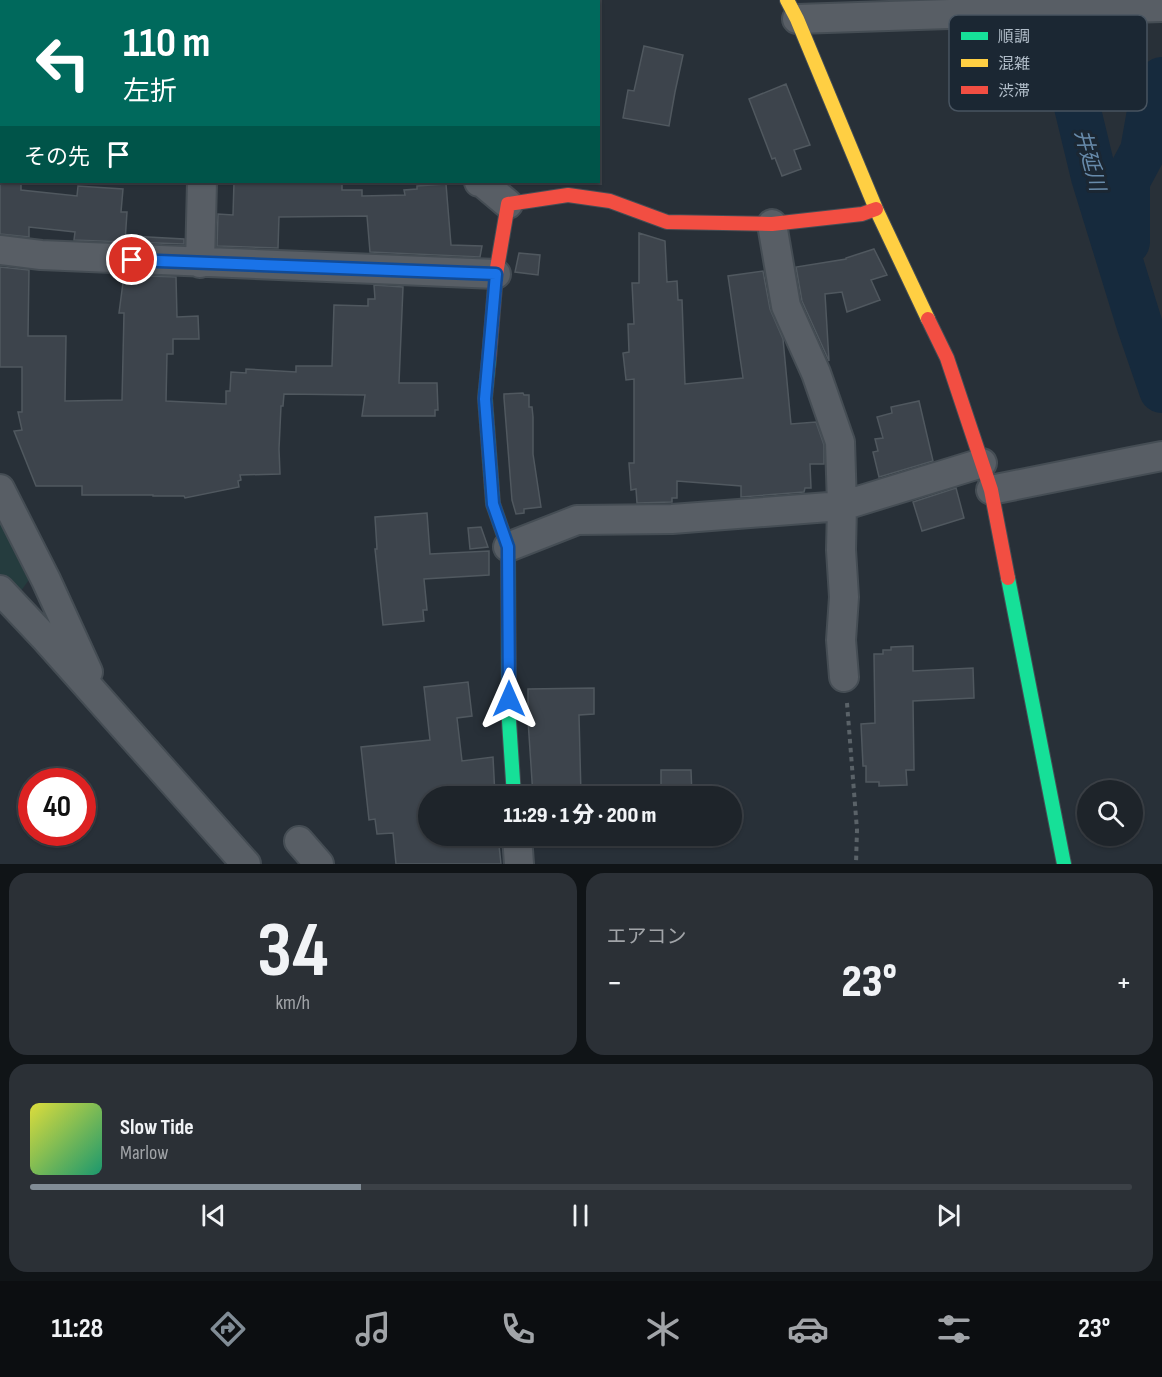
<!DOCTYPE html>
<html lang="ja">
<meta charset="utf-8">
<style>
body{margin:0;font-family:"Sofia Sans Condensed","Noto Sans JP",sans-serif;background:#2b3036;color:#f1f3f6;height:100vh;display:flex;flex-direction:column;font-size:22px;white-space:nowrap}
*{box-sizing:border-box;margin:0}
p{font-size:20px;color:#a1a4a8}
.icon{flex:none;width:33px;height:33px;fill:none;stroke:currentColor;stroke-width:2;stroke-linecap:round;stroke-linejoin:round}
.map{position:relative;height:864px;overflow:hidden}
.details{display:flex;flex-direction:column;gap:9px;padding:9px;background:#101417;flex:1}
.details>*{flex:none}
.guide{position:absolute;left:0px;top:0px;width:600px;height:183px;box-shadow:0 2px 4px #0004,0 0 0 2px #3c4147;background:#00695c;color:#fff;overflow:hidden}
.controls{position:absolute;left:1077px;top:780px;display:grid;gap:12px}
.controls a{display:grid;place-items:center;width:66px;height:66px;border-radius:50%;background:#1e242a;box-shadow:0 2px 4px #0004,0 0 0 2px #3c4147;font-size:30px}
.speed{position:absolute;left:18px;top:768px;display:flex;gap:12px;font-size:30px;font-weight:700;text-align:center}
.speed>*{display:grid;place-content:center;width:78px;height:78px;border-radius:50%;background:#1e242a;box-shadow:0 2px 4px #0004,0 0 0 2px #3c4147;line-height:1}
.speed .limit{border:9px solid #d22;background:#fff;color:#111}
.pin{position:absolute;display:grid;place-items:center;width:51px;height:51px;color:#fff;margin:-26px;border:3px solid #fff;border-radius:50%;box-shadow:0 2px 6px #0007}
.me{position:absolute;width:66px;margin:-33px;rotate:0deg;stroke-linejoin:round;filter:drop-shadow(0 0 4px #0008)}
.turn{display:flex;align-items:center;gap:21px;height:126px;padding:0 24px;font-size:27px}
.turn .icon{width:78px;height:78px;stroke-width:2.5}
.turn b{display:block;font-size:42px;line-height:51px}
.then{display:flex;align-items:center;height:57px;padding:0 24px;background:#0003;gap:12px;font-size:22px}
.big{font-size:45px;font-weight:800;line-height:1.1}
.details .card{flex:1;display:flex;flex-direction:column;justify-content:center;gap:9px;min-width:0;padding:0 21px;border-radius:18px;background:#2b3036}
.details .dial{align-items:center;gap:0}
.dial b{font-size:78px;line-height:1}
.song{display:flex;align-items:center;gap:18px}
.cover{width:72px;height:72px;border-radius:9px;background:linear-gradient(135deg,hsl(60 70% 55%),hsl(160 70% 35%))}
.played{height:6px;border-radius:3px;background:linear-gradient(90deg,#818c96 30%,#3c4147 30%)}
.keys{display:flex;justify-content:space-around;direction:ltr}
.heat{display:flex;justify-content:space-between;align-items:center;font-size:33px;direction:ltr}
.details .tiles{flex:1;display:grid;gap:9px;grid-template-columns:1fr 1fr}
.card:last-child{grid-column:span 2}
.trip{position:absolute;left:418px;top:786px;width:324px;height:60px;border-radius:30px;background:#1e242a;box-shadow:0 2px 4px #0004,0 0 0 2px #3c4147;font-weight:800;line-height:60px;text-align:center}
.dock{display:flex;height:96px;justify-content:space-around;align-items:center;background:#0c0e11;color:#a1a4a8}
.dock .icon{width:42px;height:42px}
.dock .selected{color:#818c96}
.dock b{font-size:27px;color:#f1f3f6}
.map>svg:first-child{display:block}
</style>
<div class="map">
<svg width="1162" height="864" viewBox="0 0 1162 864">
<rect width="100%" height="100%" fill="#283038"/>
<path fill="#253c3e" d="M0,494l36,76 -18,25 -18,-21z"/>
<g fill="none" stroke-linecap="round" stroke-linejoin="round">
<path stroke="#162a3d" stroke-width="46" d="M1049,0l11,36 34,141 45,146 23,67
M1127,242v-61l16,-30 11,-62 8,-9"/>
</g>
<path fill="#3d444c" stroke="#50585f" stroke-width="1.5" d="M644,46l39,9 -8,37 -6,34 -46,-8 5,-28 6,1z
M786,84l24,61 -16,5 7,19 -19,7 -7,-18 -3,1 -23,-60z
M0,182h21v8l56,6 1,-10 45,3 -2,23h6l-2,30 -51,-2 1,-8 -46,-5v10l-29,-3z
M234,182h108v8h20v6l43,-1 -1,-5 13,-1v-3l29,-2 5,61 31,1 -2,11 -110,-5 -3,-36 -88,1 -1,31 -61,-2 1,-32 15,1z
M639,233l26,8 2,41 10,-1 1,19h4l3,84 58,-6 -15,-102 35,-5 7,38 13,30 8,85 25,-2 8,23v19h-14l1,24h-6l-1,4 -63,5v-11l-64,-5v17h-5v4l-35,1 -1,-14 -5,1 -2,-27h5v-84l-8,1 -3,-27 6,-1 -1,-28h6l-2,-41h7z
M130,236l54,3v5l-55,-2z
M874,249l13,26 -16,5 9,20 -33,12 -5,-20 -17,2 4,67 -27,-60 -6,-34 50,-8v-1z
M519,253l21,2 -2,20 -23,-3z
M0,267l29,3 -1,66h38l-1,65 57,-1 2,-87h-5l5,-38 52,2 1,40 21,-1 1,23h-26v15h-6l-1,47 60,3v-13h4l1,-19 15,1v-4l50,3v-6h36l2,-61 34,1v-7h7l-1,-14 29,2 -4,96h38l1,27h-3v6h-73l3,-21 -81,-1 -1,12h-2l-2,43 1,25 -40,1 1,5 -3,1 1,6 -54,11 -1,-2h-31v-1h-71v-9h-46l-22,-55 8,-1 -4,-18h4v-45h-22z
M523,393l1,2h5v12h3l1,10v37l8,53 -17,2v4l-8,1 -4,-14 -8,-102v-4z
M919,401l14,60 -54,16 -6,-25 5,-1 -3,-12 8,-1 -6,-21 15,-4 -1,-6z
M956,488l8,30 -42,13 -9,-29z
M427,513l3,41 59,-3v24l-65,4 3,31h-4l1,11 -41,4 -8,-76h2l-2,-32z
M481,527l7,20 -18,2 -2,-21z
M913,646v25l60,-3 1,30 -61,3 1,69h-8l1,15 -28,1v-4h-13v-16h-3l-2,-42 14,-1 -1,-69h9v-4h8v-3z
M468,682l4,34 -15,2 5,43 31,-4 2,39h-66v40h69l3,28h-105l-3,-31 -16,1 -2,-15 -6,1 -8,-73 69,-7 -6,-53z
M594,688v26l-15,1 2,80 -48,1 -5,-76v-31z
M661,770h30l1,26h-31z"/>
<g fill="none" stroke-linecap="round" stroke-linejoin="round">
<defs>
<path id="street" d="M502,0l1,2
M10,2v-2
M215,2v-2
M797,19l365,-12
M0,66l2,-10
M479,182l4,1 25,21
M772,224l14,82 30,67 24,69 2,64 -1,44 3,47 -3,43 3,37
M0,250l41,5 455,19
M200,263l2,-81
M0,489l46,91 42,92
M991,490l140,-28 31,-6
M508,547l69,-27 95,-1 170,-13 140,-43
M0,590l46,49 200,225
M517,836l2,28
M299,841l20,23"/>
<path id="fast" d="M489,358l-4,40 8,106 15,43 1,174 5,75
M1008,578l56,286"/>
<path id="slow" d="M787,0l10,19 79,190 52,110"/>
<path id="jam" d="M928,319l19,39 44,132 17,88
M489,358l7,-84 12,-70 60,-9 42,6 57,21 105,2 90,-10 14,-5"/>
</defs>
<use href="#street" stroke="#454d54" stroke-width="32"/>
<use href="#fast" stroke="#454d54" stroke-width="16"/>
<use href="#slow" stroke="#454d54" stroke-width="16"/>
<use href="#jam" stroke="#454d54" stroke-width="16"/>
<path stroke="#5a6268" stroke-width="4" stroke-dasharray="4.5 4.5" stroke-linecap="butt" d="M847,703l10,127 -1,34"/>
<use href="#street" stroke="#585e65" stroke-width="28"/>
<use href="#fast" stroke="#16e098" stroke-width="14"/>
<use href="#slow" stroke="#ffcf43" stroke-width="14"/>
<use href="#jam" stroke="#f24e42" stroke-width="14"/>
</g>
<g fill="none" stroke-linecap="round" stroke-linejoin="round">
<defs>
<path id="route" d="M132,260l364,14 -11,125 8,105 15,43 1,152"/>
</defs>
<use href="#route" stroke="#114b97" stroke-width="15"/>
<use href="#route" stroke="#1a73e8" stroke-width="10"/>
</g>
<g text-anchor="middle" stroke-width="6" stroke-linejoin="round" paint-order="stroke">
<g font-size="21" font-style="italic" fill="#688bab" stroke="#1b2733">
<text transform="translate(1090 160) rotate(75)" y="7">井延川</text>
</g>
</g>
<rect x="949" y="15" width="198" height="96" rx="9" fill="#1b2733" stroke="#485460" stroke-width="1.5"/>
<rect x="961" y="32" width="27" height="8" fill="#16e098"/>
<rect x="961" y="59" width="27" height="8" fill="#ffcf43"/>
<rect x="961" y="86" width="27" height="8" fill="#f24e42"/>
<g font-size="16" fill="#b1bdc9">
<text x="998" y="42">順調</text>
<text x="998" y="69">混雑</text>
<text x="998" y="96">渋滞</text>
</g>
</svg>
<div class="controls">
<a><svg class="icon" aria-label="search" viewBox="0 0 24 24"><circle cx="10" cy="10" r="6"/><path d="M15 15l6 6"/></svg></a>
</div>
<div class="speed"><div class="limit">40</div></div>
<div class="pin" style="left:132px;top:260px;background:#d93025"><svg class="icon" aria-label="arrive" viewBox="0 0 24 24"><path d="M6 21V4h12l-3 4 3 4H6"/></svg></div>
<svg class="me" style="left:509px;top:699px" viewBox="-20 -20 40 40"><path d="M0-17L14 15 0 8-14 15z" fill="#1a73e8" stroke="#fff" stroke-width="4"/></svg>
<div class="trip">11:29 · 1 分 · 200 m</div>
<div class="guide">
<div class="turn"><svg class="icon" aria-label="left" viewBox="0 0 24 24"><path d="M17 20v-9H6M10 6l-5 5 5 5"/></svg><div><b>110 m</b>左折</div></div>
<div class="then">その先<svg class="icon" aria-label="arrive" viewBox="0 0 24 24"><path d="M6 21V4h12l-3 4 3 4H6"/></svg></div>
</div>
</div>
<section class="details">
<div class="tiles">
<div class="card dial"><b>34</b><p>km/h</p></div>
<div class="card"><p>エアコン</p>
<div class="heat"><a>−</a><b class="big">23°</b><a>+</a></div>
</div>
<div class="card">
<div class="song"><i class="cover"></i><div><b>Slow Tide</b><p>Marlow</p></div></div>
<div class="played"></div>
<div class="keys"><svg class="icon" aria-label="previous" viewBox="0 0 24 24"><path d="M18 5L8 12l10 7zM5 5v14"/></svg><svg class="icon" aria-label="pause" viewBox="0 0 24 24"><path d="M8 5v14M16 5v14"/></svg><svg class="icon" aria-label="next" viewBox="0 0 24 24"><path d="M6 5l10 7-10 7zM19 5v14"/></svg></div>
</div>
</div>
</section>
<nav class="dock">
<b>11:28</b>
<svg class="icon selected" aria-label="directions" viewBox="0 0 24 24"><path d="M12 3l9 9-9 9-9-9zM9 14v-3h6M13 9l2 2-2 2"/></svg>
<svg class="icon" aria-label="music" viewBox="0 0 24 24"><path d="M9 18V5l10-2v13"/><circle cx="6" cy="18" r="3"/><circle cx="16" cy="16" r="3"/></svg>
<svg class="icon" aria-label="phone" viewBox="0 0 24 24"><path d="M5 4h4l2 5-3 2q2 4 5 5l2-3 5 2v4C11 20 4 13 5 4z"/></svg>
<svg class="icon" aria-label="climate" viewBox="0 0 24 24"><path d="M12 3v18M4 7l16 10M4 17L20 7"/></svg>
<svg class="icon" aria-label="car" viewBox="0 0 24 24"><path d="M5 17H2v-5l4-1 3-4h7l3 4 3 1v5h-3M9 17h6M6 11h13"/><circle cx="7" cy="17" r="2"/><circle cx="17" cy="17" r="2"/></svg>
<svg class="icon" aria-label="filters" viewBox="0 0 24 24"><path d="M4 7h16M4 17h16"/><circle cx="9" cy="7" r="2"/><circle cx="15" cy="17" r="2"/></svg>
<b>23°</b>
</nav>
